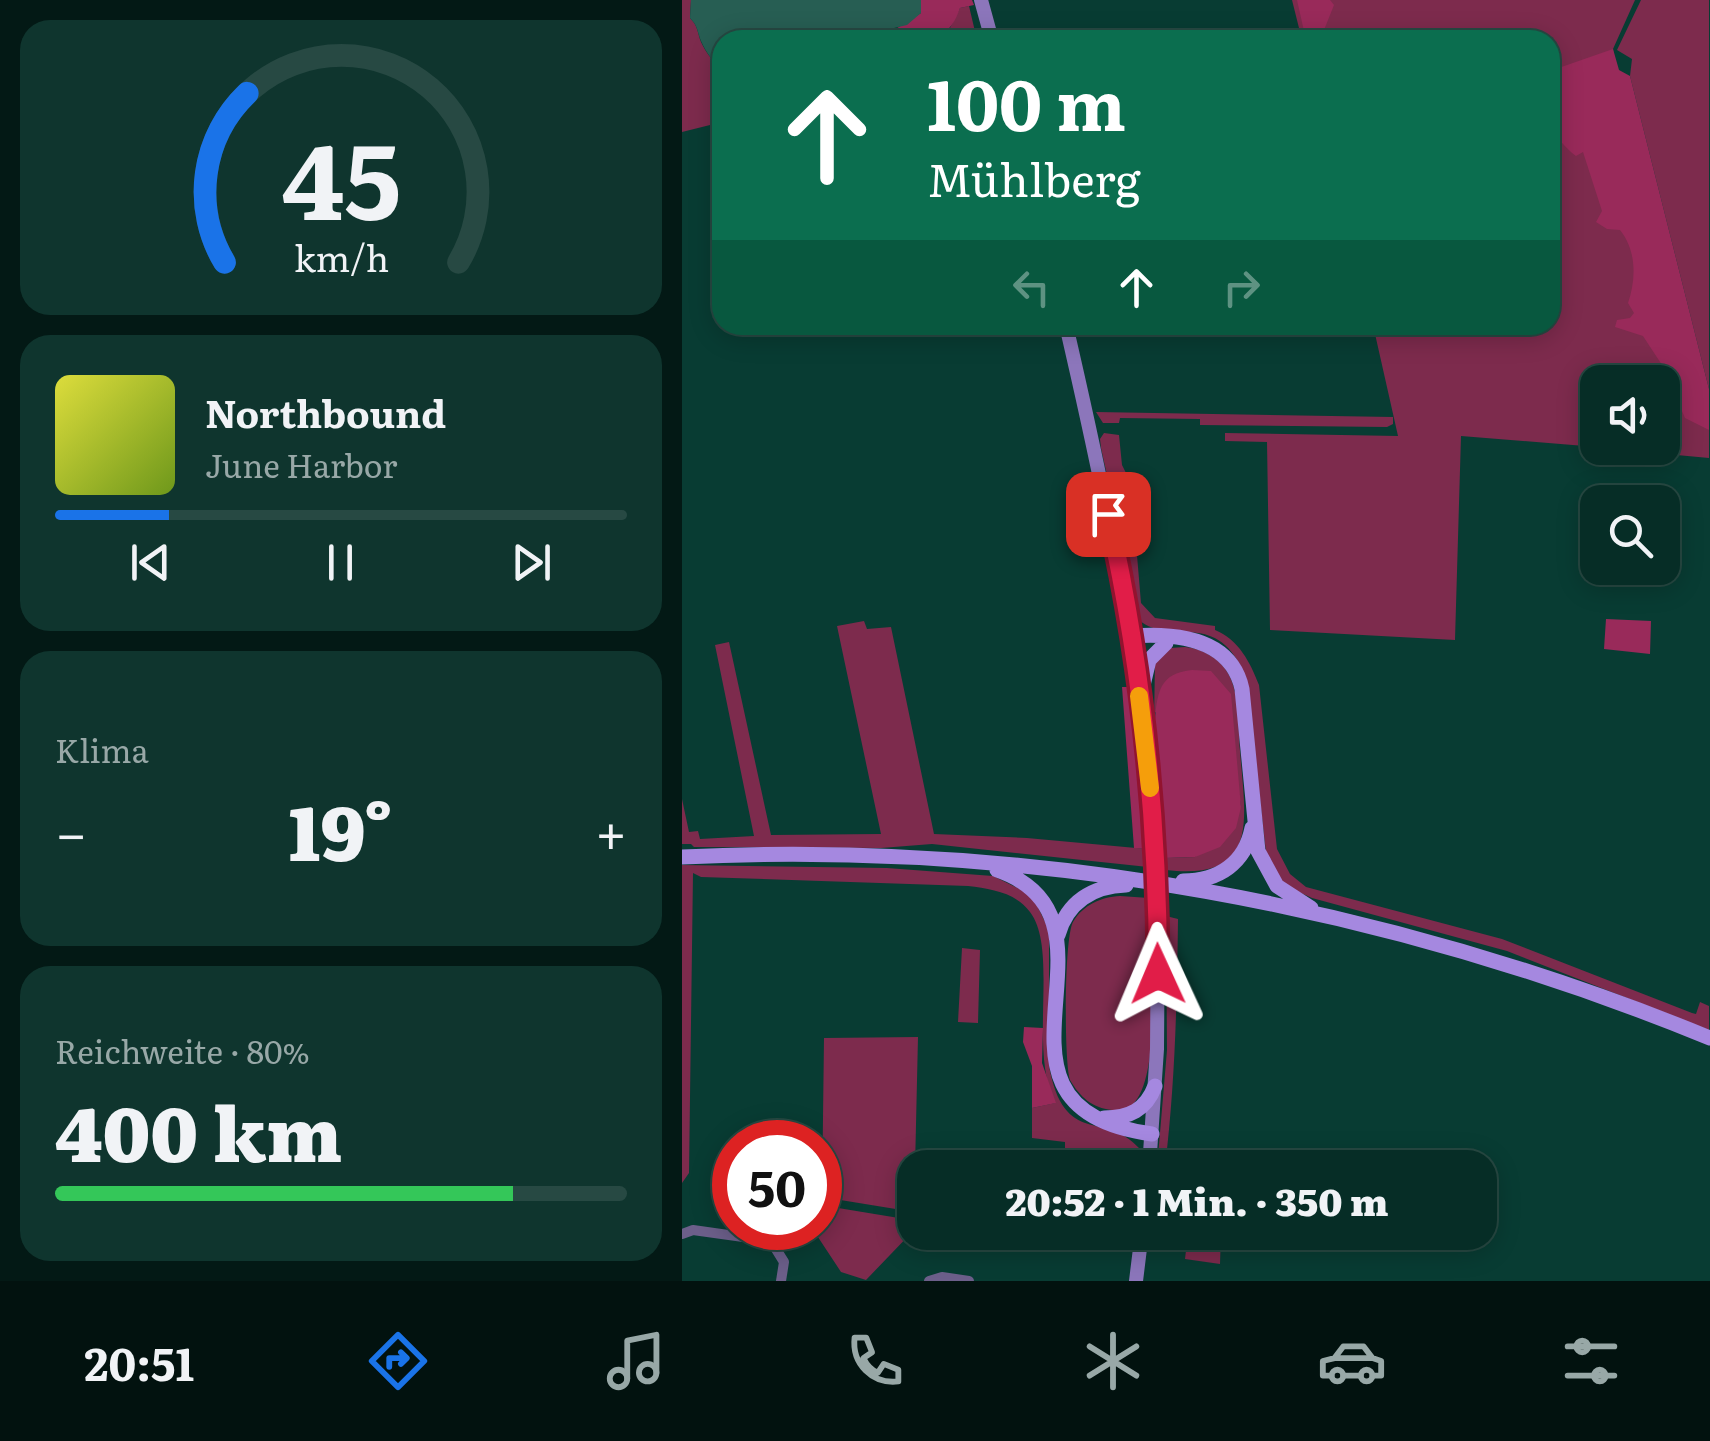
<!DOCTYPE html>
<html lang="de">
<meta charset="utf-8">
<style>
body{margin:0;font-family:Literata,serif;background:#0f352e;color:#f1f3f6;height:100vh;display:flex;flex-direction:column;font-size:38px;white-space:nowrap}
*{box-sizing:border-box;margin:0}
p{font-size:32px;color:#98a8a7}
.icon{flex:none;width:55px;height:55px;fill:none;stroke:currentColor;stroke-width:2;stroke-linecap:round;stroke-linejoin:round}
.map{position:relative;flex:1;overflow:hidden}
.details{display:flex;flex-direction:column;gap:20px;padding:20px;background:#031915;width:682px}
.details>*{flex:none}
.banner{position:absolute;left:30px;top:30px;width:848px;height:305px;border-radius:30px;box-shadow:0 5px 25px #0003,0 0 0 2px #274943;background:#0b6e4f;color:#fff;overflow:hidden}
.controls{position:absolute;left:898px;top:365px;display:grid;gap:20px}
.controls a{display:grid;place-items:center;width:100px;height:100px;border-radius:20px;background:#062d26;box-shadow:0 5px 25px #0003,0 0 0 2px #274943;font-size:50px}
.speed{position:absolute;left:30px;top:1120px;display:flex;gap:20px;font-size:50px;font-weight:700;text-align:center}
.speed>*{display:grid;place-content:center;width:130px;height:130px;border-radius:50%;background:#062d26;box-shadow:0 5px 25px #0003,0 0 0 2px #274943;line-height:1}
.speed .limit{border:15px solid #d22;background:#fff;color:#111}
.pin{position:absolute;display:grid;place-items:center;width:85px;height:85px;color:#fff;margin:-42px;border-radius:20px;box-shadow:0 5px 15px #0006}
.me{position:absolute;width:110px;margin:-55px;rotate:359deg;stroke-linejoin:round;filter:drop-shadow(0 0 8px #0008)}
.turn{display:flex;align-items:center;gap:35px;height:210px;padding:0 50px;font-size:45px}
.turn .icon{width:130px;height:130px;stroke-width:2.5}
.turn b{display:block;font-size:70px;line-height:85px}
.lanes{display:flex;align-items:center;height:95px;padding:0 50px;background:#0003;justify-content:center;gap:50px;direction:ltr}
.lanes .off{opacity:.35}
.big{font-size:75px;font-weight:800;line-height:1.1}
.details .tile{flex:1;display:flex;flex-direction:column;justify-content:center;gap:15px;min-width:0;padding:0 35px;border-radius:30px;background:#0f352e}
.details .dial{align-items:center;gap:0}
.dial svg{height:260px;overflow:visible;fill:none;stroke:#274943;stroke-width:7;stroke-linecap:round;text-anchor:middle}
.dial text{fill:#f1f3f6;stroke:none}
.song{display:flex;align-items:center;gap:30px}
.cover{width:120px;height:120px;border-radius:15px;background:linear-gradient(135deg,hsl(60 70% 55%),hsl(80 70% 35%))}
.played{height:10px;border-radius:5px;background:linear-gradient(90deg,#1a73e8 20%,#274943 20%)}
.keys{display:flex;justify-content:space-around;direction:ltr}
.heat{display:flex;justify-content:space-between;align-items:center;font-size:55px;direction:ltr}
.charge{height:15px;border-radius:8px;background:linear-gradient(90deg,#34c759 80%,#274943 0)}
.trip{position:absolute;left:215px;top:1150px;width:600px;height:100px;border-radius:30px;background:#062d26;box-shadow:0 5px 25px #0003,0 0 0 2px #274943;font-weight:800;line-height:100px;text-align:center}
.tabs{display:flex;height:160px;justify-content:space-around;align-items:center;background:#02120f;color:#98a8a7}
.tabs .icon{width:70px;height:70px}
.tabs .selected{color:#1a73e8}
.tabs b{font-size:45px;color:#f1f3f6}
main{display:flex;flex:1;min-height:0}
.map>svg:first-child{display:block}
</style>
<main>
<section class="details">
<div class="tile dial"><svg viewBox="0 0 100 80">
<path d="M14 69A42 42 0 1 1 86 69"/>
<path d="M14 69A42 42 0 0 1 21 17" stroke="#1a73e8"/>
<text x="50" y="56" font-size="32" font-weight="700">45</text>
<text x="50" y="72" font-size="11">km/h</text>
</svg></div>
<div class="tile">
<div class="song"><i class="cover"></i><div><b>Northbound</b><p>June Harbor</p></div></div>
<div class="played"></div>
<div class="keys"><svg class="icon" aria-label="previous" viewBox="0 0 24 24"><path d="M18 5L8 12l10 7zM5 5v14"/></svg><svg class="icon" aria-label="pause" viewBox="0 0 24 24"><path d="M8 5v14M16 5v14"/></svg><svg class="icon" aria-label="next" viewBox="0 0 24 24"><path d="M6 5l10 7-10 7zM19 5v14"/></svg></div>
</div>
<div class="tile"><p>Klima</p>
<div class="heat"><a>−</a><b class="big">19°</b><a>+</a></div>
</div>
<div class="tile"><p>Reichweite · 80%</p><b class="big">400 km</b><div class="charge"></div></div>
</section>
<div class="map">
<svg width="1028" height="1281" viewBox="0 0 1028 1281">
<rect width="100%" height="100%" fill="#083c33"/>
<path fill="#7d2b4d" d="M0,0h9l-1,18c8,8 7,13 11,24 5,11 13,20 21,29v51l-40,10z
M610,0h343l-22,49 1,8 95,373v28l-108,-10h61v-66h-65v65l-136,-11 -6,204 -185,-10 -3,-188 -42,-1v-8l173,3 -25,-111h177v-285h-248z
M959,0h68v389l-79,-313 2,-17 -15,-9z
M287,6l8,34h-46l17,-8 12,-24z
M414,412l297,5v7l-6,3 -187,-2v-6l-80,-1 -1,5h-16z
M422,433l15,2 3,30 9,18 10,120 14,15 60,8v4c24,10 35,32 44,55l18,164 13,25 16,13 196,52 190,74 4,1 4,-12 9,4v24l-202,-79 -195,-53 -20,-9 -10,-8 -16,-29 -20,-174c-28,-72 -74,-30 -107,-58l-38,-172 -1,-9z
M182,621l3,8 24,-2 43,207 93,4 120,11 1,18 -216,-23 -51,4 -187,-1 -3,-3h-9v-45l7,33 9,-1 2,8 54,-3 -39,-191 14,-3 42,193 110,-1 -44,-208z
M503,647c18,2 35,11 44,28 11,22 9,52 11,76 5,67 21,130 -74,119l-1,-12 30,-1 46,-50 -3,-21 -84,-75v13l1,-65 15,-11z
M0,865l205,3 106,8 39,19 15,31 2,11v129c15,82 56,44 90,82v19h-74v-25l-33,-4v-30l23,-5c-27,-53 4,-153 -25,-191 -15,-20 -39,-23 -62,-26l-267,-9 -8,-4 -4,300 -7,10z
M438,896l29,2c2,43 14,177 -16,206 -6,6 -13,6 -21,6 -20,-2 -32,-13 -42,-30 -6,-18 -6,-142 3,-158 10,-17 28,-25 47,-26z
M484,916l12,3c-1,84 -3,166 -13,248l-8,1 10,-118z
M280,948l18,2 -2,73 -20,-1z
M236,1037l-4,175 -92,-15 2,-159z
M138,1205l91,15 3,10 -48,50 -25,-8 -29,-44h8z
M384,1233h67l-1,16 -66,-12z
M506,1233h33l-1,31 -35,-5z"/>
<path fill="#992a5a" d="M239,0h51l2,5 -14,3c-13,39 -39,32 -74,32l-5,-9 13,-1 27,-17z
M615,0h33l4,5 -14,35h-14z
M931,49l6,21 11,6 79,313v41l-24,-12 -23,-53 -19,-29 -28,-9 2,-7 13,-2 4,-5 -6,-10c8,-23 9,-52 -8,-73l-13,-1 -11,-7 6,-11 -19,-59 -7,4c-32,-25 -27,-47 -26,-85z
M924,619l45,2 -1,33 -46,-5z
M510,670l19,1 20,23 10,113 -5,21 -16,19 -25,10 -30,1c-3,-35 -21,-150 -1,-175 6,-9 18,-12 28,-13z
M440,687h8l17,162 -13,-1z
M342,1027l19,1 -1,35 14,40 -24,5v-42l-9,-24z"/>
<path fill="#275e53" d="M9,0h230v13l-14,12 -26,6 -5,9h-154v31c-8,-9 -16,-18 -21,-30 -4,-10 -3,-15 -11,-23z"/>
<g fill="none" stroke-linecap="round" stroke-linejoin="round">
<path stroke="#6c5f8a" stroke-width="10" d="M0,1234l11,-4 78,11 13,21 -3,19
M247,1281l13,-4 27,4"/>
<path stroke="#8c76bb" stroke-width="14" d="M299,0l11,40
M384,325c40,173 76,344 89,522
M467,1168l8,-119 1,-131
M454,1281l6,-49"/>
<path stroke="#a588e0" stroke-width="15" d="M450,636c44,-3 99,2 110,53l16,162 19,35 34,22
M458,698l9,-38 17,-17
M0,857c351,-17 703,48 1028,181
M315,870c145,50 -42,238 155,264
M501,881c36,0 62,-18 69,-53
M376,935c9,-33 35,-49 68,-50
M422,1118c25,0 42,-8 51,-32"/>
<path stroke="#8c76bb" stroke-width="14" d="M473,847l3,71"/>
</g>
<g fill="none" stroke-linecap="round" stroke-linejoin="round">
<defs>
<path id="route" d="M426,514c34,151 50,306 50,460"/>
</defs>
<use href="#route" stroke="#92132f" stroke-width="25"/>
<use href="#route" stroke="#e11d48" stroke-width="18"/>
<path stroke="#f59e0b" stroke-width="18" d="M457,696l11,92"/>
</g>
</svg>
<div class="controls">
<a><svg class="icon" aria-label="sound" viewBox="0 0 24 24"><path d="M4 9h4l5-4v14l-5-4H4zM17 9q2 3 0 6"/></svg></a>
<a><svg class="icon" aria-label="search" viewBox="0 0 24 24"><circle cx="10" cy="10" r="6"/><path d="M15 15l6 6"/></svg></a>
</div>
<div class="speed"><div class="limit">50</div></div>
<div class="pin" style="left:426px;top:514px;background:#d93025"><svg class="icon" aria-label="arrive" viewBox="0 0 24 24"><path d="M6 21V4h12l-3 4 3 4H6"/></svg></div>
<svg class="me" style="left:476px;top:974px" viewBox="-20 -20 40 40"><path d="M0-17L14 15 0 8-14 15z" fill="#e11d48" stroke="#fff" stroke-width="4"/></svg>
<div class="trip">20:52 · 1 Min. · 350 m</div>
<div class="banner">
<div class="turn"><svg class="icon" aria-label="ahead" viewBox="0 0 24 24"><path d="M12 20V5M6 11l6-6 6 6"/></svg><div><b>100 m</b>Mühlberg</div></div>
<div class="lanes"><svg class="icon off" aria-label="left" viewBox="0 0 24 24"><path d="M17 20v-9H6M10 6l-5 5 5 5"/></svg><svg class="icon" aria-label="ahead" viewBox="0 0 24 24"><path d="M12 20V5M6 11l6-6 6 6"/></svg><svg class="icon off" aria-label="right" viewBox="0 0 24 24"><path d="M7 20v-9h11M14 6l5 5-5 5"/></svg></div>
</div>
</div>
</main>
<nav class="tabs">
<b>20:51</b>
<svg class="icon selected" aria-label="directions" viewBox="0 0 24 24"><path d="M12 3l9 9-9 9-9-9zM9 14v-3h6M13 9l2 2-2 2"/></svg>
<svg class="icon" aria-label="music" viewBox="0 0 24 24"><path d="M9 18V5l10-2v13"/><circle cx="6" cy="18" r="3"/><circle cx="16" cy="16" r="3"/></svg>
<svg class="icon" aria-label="phone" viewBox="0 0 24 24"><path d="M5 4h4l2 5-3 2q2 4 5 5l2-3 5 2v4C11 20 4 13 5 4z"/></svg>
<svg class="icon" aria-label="climate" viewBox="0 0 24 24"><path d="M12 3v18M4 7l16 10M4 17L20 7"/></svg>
<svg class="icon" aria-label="car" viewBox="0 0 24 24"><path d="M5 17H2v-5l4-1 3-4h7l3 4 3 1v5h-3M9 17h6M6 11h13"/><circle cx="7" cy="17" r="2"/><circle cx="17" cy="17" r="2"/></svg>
<svg class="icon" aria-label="filters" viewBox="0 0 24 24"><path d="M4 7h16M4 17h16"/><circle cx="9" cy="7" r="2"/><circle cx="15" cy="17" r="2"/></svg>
</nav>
